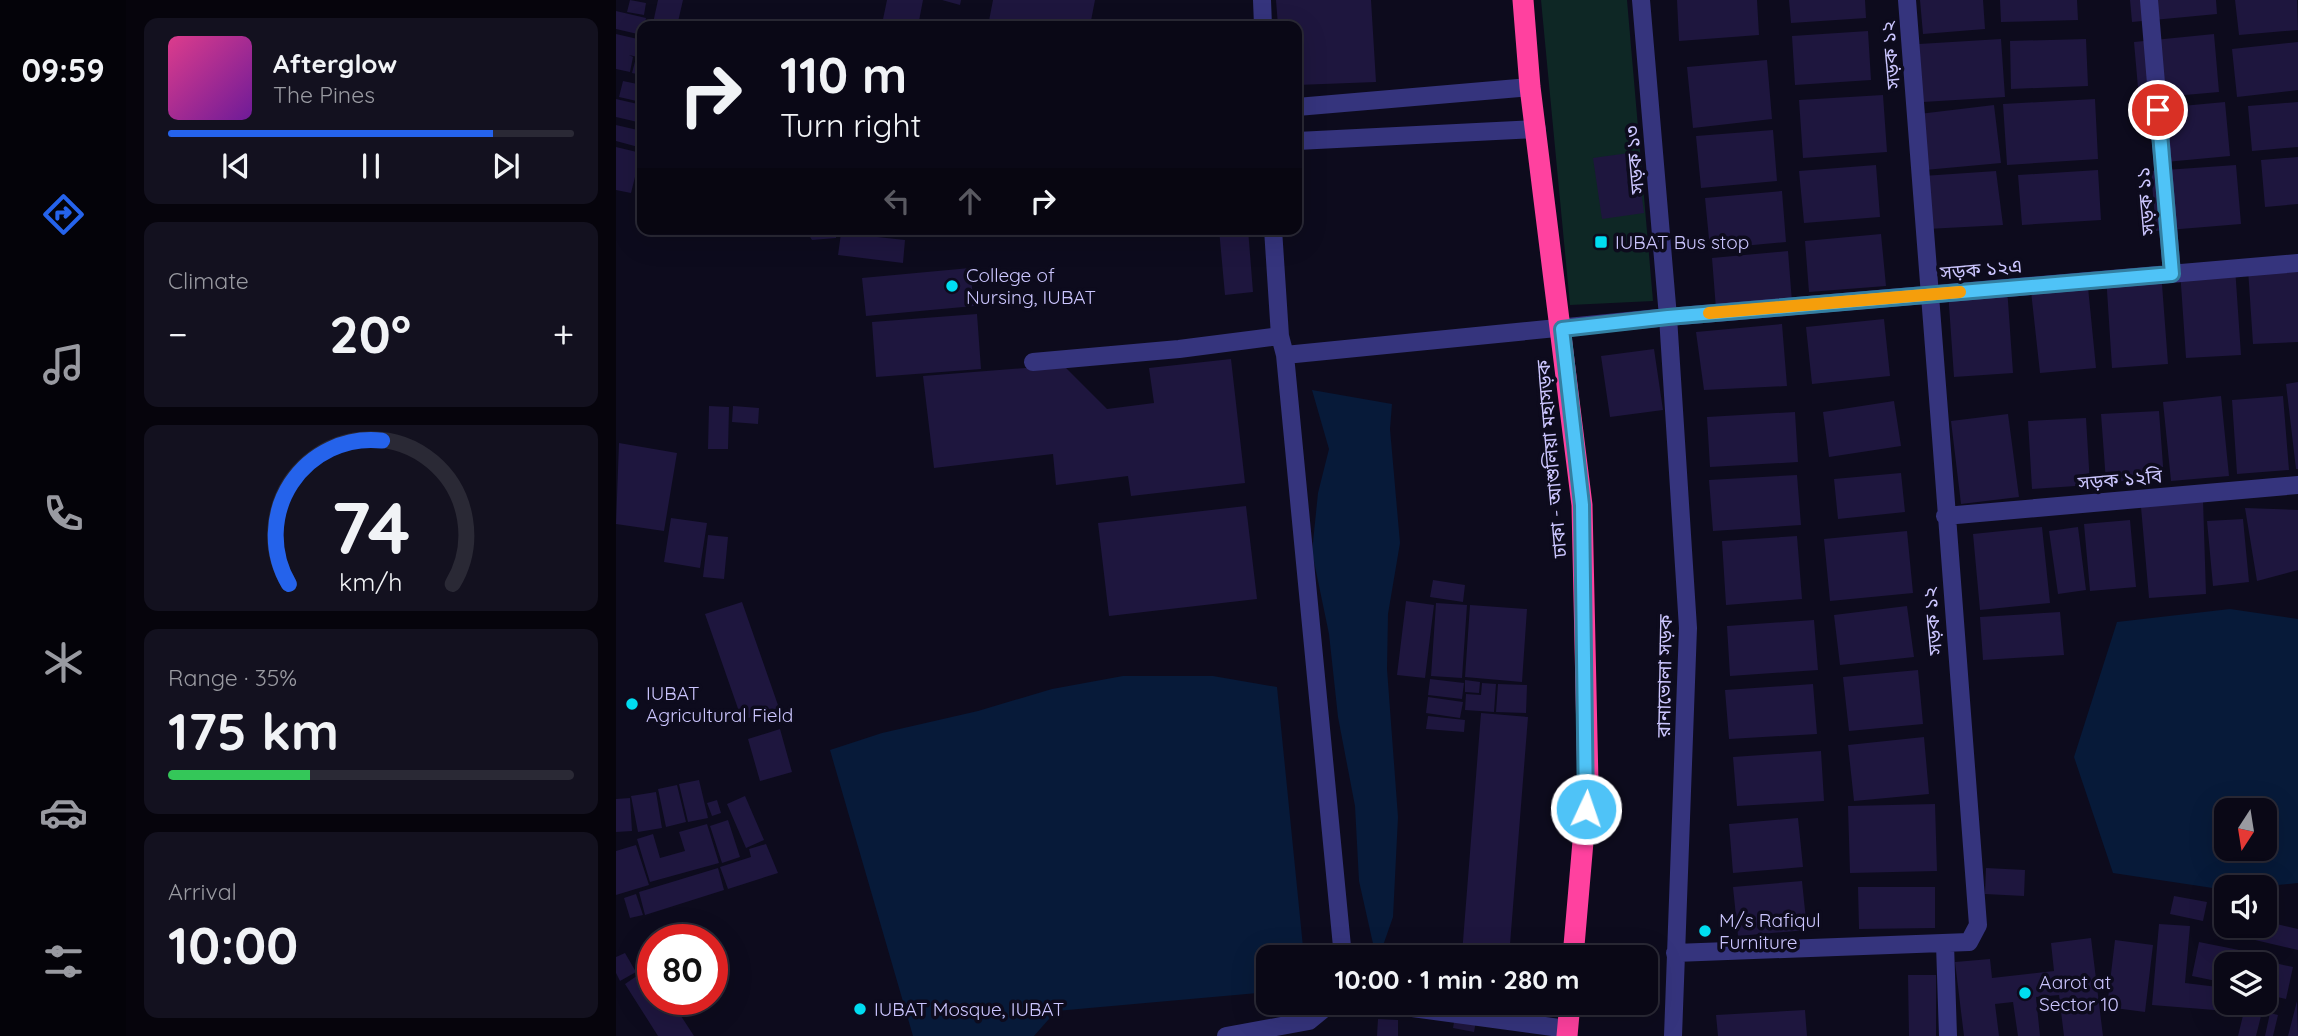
<!DOCTYPE html>
<meta charset="utf-8">
<style>
body{margin:0;font-family:Quicksand,"Noto Sans Bengali",sans-serif;background:#13111f;color:#f1f3f6;height:100vh;display:flex;flex-direction:column;font-size:26px;white-space:nowrap}
*{box-sizing:border-box;margin:0}
p{font-size:23px;color:#999aa1}
.icon{flex:none;width:38px;height:38px;fill:none;stroke:currentColor;stroke-width:2;stroke-linecap:round;stroke-linejoin:round}
.map{position:relative;flex:1;overflow:hidden}
.drawer{display:flex;flex-direction:column;gap:18px;padding:18px;background:#06040c;width:490px}
.drawer>*{flex:none}
.hud{position:absolute;left:21px;top:21px;width:665px;height:214px;border-radius:14px;box-shadow:0 7px 28px #0002,0 0 0 2px #2a2935;background:#0a0816;color:#f1f3f6;overflow:hidden}
.needle{width:46px;rotate:192deg}
.fabs{position:absolute;left:1598px;top:798px;display:grid;gap:14px}
.fabs a{display:grid;place-items:center;width:63px;height:63px;border-radius:14px;background:#0a0816;box-shadow:0 7px 28px #0002,0 0 0 2px #2a2935;font-size:35px}
.speed{position:absolute;left:21px;top:924px;display:flex;gap:14px;font-size:35px;font-weight:700;text-align:center}
.speed>*{display:grid;place-content:center;width:91px;height:91px;border-radius:50%;background:#0a0816;box-shadow:0 7px 28px #0002,0 0 0 2px #2a2935;line-height:1}
.speed .limit{border:10px solid #d22;background:#fff;color:#111}
.pin{position:absolute;display:grid;place-items:center;width:60px;height:60px;color:#fff;margin:-30px;border:4px solid #fff;border-radius:50%;box-shadow:0 2px 7px #0007}
.me{position:absolute;width:77px;margin:-38px;rotate:3deg;stroke-linejoin:round;filter:drop-shadow(0 0 5px #0008)}
.turn{display:flex;align-items:center;gap:24px;height:147px;padding:0 28px;font-size:32px}
.turn .icon{width:91px;height:91px;stroke-width:2.5}
.turn b{display:block;font-size:49px;line-height:60px}
.lanes{display:flex;align-items:center;height:66px;padding:0 28px;background:#0003;justify-content:center;gap:35px;direction:ltr}
.lanes .off{opacity:.35}
.big{font-size:52px;font-weight:800;line-height:1.1}
.drawer .card{flex:1;display:flex;flex-direction:column;justify-content:center;gap:10px;min-width:0;padding:0 24px;border-radius:14px;background:#13111f}
.drawer .dial{align-items:center;gap:0}
.dial svg{height:182px;overflow:visible;fill:none;stroke:#2a2935;stroke-width:7;stroke-linecap:round;text-anchor:middle}
.dial text{fill:#f1f3f6;stroke:none}
.song{display:flex;align-items:center;gap:21px}
.cover{width:84px;height:84px;border-radius:10px;background:linear-gradient(135deg,hsl(330 70% 55%),hsl(280 70% 35%))}
.played{height:7px;border-radius:4px;background:linear-gradient(90deg,#2563eb 80%,#2a2935 80%)}
.keys{display:flex;justify-content:space-around;direction:ltr}
.heat{display:flex;justify-content:space-between;align-items:center;font-size:38px;direction:ltr}
.charge{height:10px;border-radius:5px;background:linear-gradient(90deg,#34c759 35%,#2a2935 0)}
.trip{position:absolute;left:640px;top:945px;width:402px;height:70px;border-radius:14px;background:#0a0816;box-shadow:0 7px 28px #0002,0 0 0 2px #2a2935;font-weight:800;line-height:70px;text-align:center}
main{display:flex;flex:1;min-height:0}
.tabs{display:flex;flex-direction:column;width:126px;justify-content:space-around;align-items:center;background:#040309;color:#999aa1}
.tabs .icon{width:49px;height:49px}
.tabs .current{color:#2563eb}
.tabs b{font-size:32px;color:#f1f3f6}
.map>svg:first-child{display:block}
</style>
<main>
<nav class="tabs">
<b>09:59</b>
<svg class="icon current" aria-label="directions" viewBox="0 0 24 24"><path d="M12 3l9 9-9 9-9-9zM9 14v-3h6M13 9l2 2-2 2"/></svg>
<svg class="icon" aria-label="music" viewBox="0 0 24 24"><path d="M9 18V5l10-2v13"/><circle cx="6" cy="18" r="3"/><circle cx="16" cy="16" r="3"/></svg>
<svg class="icon" aria-label="phone" viewBox="0 0 24 24"><path d="M5 4h4l2 5-3 2q2 4 5 5l2-3 5 2v4C11 20 4 13 5 4z"/></svg>
<svg class="icon" aria-label="climate" viewBox="0 0 24 24"><path d="M12 3v18M4 7l16 10M4 17L20 7"/></svg>
<svg class="icon" aria-label="car" viewBox="0 0 24 24"><path d="M5 17H2v-5l4-1 3-4h7l3 4 3 1v5h-3M9 17h6M6 11h13"/><circle cx="7" cy="17" r="2"/><circle cx="17" cy="17" r="2"/></svg>
<svg class="icon" aria-label="filters" viewBox="0 0 24 24"><path d="M4 7h16M4 17h16"/><circle cx="9" cy="7" r="2"/><circle cx="15" cy="17" r="2"/></svg>
</nav>
<section class="drawer">
<div class="card">
<div class="song"><i class="cover"></i><div><b>Afterglow</b><p>The Pines</p></div></div>
<div class="played"></div>
<div class="keys"><svg class="icon" aria-label="previous" viewBox="0 0 24 24"><path d="M18 5L8 12l10 7zM5 5v14"/></svg><svg class="icon" aria-label="pause" viewBox="0 0 24 24"><path d="M8 5v14M16 5v14"/></svg><svg class="icon" aria-label="next" viewBox="0 0 24 24"><path d="M6 5l10 7-10 7zM19 5v14"/></svg></div>
</div>
<div class="card"><p>Climate</p>
<div class="heat"><a>−</a><b class="big">20°</b><a>+</a></div>
</div>
<div class="card dial"><svg viewBox="0 0 100 80">
<path d="M14 69A42 42 0 1 1 86 69"/>
<path d="M14 69A42 42 0 0 1 55 6" stroke="#2563eb"/>
<text x="50" y="56" font-size="32" font-weight="700">74</text>
<text x="50" y="72" font-size="11">km/h</text>
</svg></div>
<div class="card"><p>Range · 35%</p><b class="big">175 km</b><div class="charge"></div></div>
<div class="card"><p>Arrival</p><b class="big">10:00</b></div>
</section>
<div class="map">
<svg width="1682" height="1036" viewBox="0 0 1682 1036">
<rect width="100%" height="100%" fill="#0d0b1d"/>
<path fill="#0e2725" d="M925,0h86l26,301 -83,4z"/>
<path fill="#071a39" fill-rule="evenodd" d="M696,390l80,14 -2,25 10,114 -12,71 -1,55 11,148 -5,100 -14,40h-3l-17,-76 -4,-75 -17,-89 -9,-83 -17,-82 6,-59 11,-44z
M1614,609l68,10v264l-72,7 -113,-17 -39,-116 43,-135zM1610,810h38v39h-38z
M507,676h90l64,11 27,270h-35v35l-213,19 -22,25h-121l-83,-286 52,-17 96,-22 74,-22z"/>
<path fill="#1e163e" d="M14,0l16,3 -2,12 -17,-3z
M42,0h25l-6,26 -24,-3z
M271,0h36l-5,26 -36,-2z
M326,0h19l-1,5z
M377,0h102l-5,26h-102z
M660,0h95l5,82 -79,3v-59h-19z
M1061,0h80l2,35 -80,6z
M1173,0h76l1,18 -75,5z
M1304,0h63l2,29 -62,5z
M1384,0h77l1,20 -77,2z
M1514,0h86l1,14 -85,8z
M1619,0h62l1,30 -59,5z
M0,11l30,7 -4,17 -26,-6z
M1252,31l3,49 -76,5 -3,-49z
M0,34l26,6v18l-13,-3 4,2 -3,15 -14,-3z
M1598,34l5,58 -80,7 -5,-57z
M1385,39l4,58 -82,5 -4,-58z
M1470,39l2,47 -77,3 -1,-48z
M1682,42v48l-61,7 -5,-48z
M20,58l6,1v16l-10,-2z
M1151,60l5,59 -79,9 -6,-61z
M7,81l19,4 -1,17 -22,-5z
M1267,95l4,57 -84,6 -4,-58z
M0,99l26,6v18l-26,-6z
M1479,99l3,60 -91,6 -4,-61z
M1609,102l5,54 -75,7 -5,-54z
M1682,102v45l-46,4 -4,-45z
M1378,105l7,58 -76,7 -6,-56z
M0,125l26,6v17l-26,-7z
M1157,130l4,51 -76,7 -5,-52z
M0,147l25,6 -10,40 -15,-3z
M1020,152l8,61 -42,6 -9,-61z
M1682,157v47l-33,3 -4,-47z
M1260,165l4,52 -76,6 -5,-52z
M1620,165l5,59 -85,7 -5,-60z
M1482,170l3,50 -79,5 -4,-50z
M1380,171l7,54 -76,4 -4,-53z
M1166,191l4,51 -76,7 -5,-51z
M189,229h31v9l-24,2z
M603,229h29l5,63 -28,3z
M225,233l64,7 -2,23 -65,-8z
M1265,234l5,52 -77,6 -4,-51z
M1172,251l4,51 -76,7 -4,-51z
M1682,266v76l-45,2 -5,-75z
M1619,267l6,88 -55,3 -6,-88z
M354,268l4,38 -108,10 -4,-38z
M1545,271l7,93 -56,4 -6,-93z
M1471,277l9,91 -56,5 -10,-91z
M1391,287l6,86 -59,4 -6,-86z
M361,314l4,55 -105,8 -4,-55z
M1268,319l6,57 -78,8 -6,-57z
M1166,324l5,62 -83,4 -8,-58z
M1038,349l9,61 -53,7 -9,-61z
M615,359l14,124 -114,13 -3,-20 -72,9 -3,-31 -119,14 -11,-92 140,-11 44,44 47,-6 -5,-35z
M1682,382v87h-2l-10,-85z
M1605,396l8,80 -58,5 -8,-79z
M1667,396l6,74 -52,4 -5,-74z
M1278,401l7,45 -72,11 -6,-45z
M93,406l20,1 -1,42h-20z
M117,406l26,2 -1,16 -26,-2z
M1543,411l5,68 -58,3 -5,-68z
M1179,412l3,50 -88,5 -3,-50z
M1392,414l11,83 -58,7 -10,-83z
M1470,418l4,67 -58,4 -4,-68z
M3,443l58,10 -13,78 -48,-7z
M1285,473l4,39 -67,7 -4,-40z
M1181,475l4,50 -88,6 -4,-51z
M1587,500l3,94 -57,4 -8,-91z
M630,506l11,93 -148,17 -11,-93z
M1629,508l53,2v60l-41,11z
M55,518l36,5 -7,45 -36,-6z
M1627,519l6,63 -36,4 -6,-65z
M1514,520l6,67 -46,4 -6,-67z
M1426,527l8,76 -70,7 -7,-76z
M1462,527l8,63 -28,4 -9,-63z
M1291,531l6,62 -83,8 -6,-62z
M92,535l20,2 -4,42 -21,-2z
M1181,536l5,63 -76,6 -4,-64z
M817,580l32,5 -2,17 -33,-5z
M790,601l28,4 -9,73 -28,-3z
M126,602l37,106 -37,12 -37,-106z
M820,603l31,2 -5,73 -31,-2z
M854,605l57,4 -5,73 -57,-5z
M1291,606l7,51 -74,8 -6,-50z
M1444,612l4,43 -81,5 -3,-43z
M1198,620l4,50 -88,6 -3,-50z
M1302,670l5,54 -74,7 -6,-54z
M814,679l34,4 -2,16 -34,-4z
M849,680l15,2 -1,11 -14,-1z
M866,683l14,1 -2,28 -29,-2 1,-16 15,1z
M882,684l29,1 -1,28 -30,-1z
M1197,684l4,50 -88,5 -4,-49z
M812,697l35,5 -3,16 -34,-5z
M865,713l47,4 -19,240 -47,-3z
M812,716l37,4 -1,12 -38,-3z
M164,729l12,43 -32,9 -12,-42z
M1308,737l5,57 -75,7 -6,-56z
M1205,751l3,50 -87,5 -4,-49z
M83,780l9,38 -20,4 -9,-38z
M61,785l9,37 -20,5 -8,-38z
M40,792l6,36 -24,4 -7,-36z
M129,796l19,44 -18,8 -19,-44z
M14,798l2,33 -16,1v-33z
M101,800l4,13 -9,3 -5,-13z
M1319,804l2,67 -87,2 -2,-67z
M1182,818l5,49 -70,6 -4,-49z
M112,820l12,37 -18,6 -12,-37z
M91,824l12,39 -69,19 -13,-43 16,-5 7,24 25,-7 -6,-19z
M150,844l12,29 -50,16 -8,-22 31,-10 -2,-8z
M20,845l13,40 -33,10v-44z
M102,868l6,22 -79,25 -6,-23z
M1370,868l39,2 -1,26 -39,-2z
M1186,881l5,49 -69,6 -5,-49z
M1242,887h77v41l-76,1z
M20,894l7,21 -13,3 -6,-20z
M1558,896l33,6 -4,19 -33,-7z
M1610,915v11h38v-5l34,8v21l-77,-18z
M1543,924l31,2 -5,57 41,5 1,23 -75,-6z
M1475,938l12,98h-39l-5,-41 -23,2 4,39h-22l-5,-34 -18,2 4,32h-35l-9,-74 35,-3 2,19 62,-7 -3,-28z
M1499,940l38,5 -8,67 -38,-5z
M1583,942l40,8 -2,14h-11v19l-34,-7z
M9,953l11,19 -16,9 -4,-8v-16z
M1632,957l45,10 -7,32 -22,-5v-30h-18z
M34,967l3,32h17l24,37h-36l-33,-52z
M1292,975h28v61h-27z
M1681,1001l1,35h-10z
M1630,1003l18,1 -8,32h-18z
M1189,1010l2,26h-89l-2,-21z
M1654,1013l8,2 -5,21h-8z
M839,1017l21,4 -2,11 -21,-4z
M762,1019l20,1v16h-21z"/>
<g fill="none" stroke-linecap="round" stroke-linejoin="round">
<path stroke="#35347d" stroke-width="18" d="M646,0l1,26
M1025,0l27,317 20,311 -15,408
M1533,0l23,274
M681,107l233,-20
M681,141l240,-12
M657,229l7,107 5,19 58,602
M669,355l383,-38 630,-54
M417,362l146,-13 101,-13
M1329,516l353,-31
M1329,944l3,92
M1059,953l294,-11 9,-17c-25,-308 -45,-617 -71,-925
M759,1003l192,26
M610,1036l83,-15 22,-18"/>
<path stroke="#ff419f" stroke-width="21" d="M907,0l7,87 52,418 6,279 -15,173
M951,1036l3,-33"/>
</g>
<g fill="none" stroke-linecap="round" stroke-linejoin="round">
<defs>
<path id="route" d="M970,809l-4,-304 -20,-176 106,-12 504,-43 -14,-164"/>
</defs>
<use href="#route" stroke="#337fa1" stroke-width="18"/>
<use href="#route" stroke="#4fc3f7" stroke-width="12"/>
<path stroke="#f59e0b" stroke-width="12" d="M1093,313l251,-21"/>
</g>
<g fill="#00ddf1" stroke="#0d0b1d" stroke-width="2.5">
<rect x="978" y="235" width="14" height="14" rx="3.5"/>
<circle cx="336" cy="286" r="7"/>
<circle cx="16" cy="704" r="7"/>
<circle cx="1089" cy="931" r="7"/>
<circle cx="1409" cy="993" r="7"/>
<circle cx="244" cy="1009" r="7"/>
</g>
<g text-anchor="middle" stroke-width="7" stroke-linejoin="round" paint-order="stroke">
<g font-size="19" fill="#ccc6ff" stroke="#0d0b1d">
<text transform="translate(1274 55) rotate(-95)" y="7">সড়ক ১২</text>
<text transform="translate(1018 160) rotate(-95)" y="7">সড়ক ১৩</text>
<text transform="translate(1529 201) rotate(-95)" y="7">সড়ক ১১</text>
<text transform="translate(1365 269) rotate(-5)" y="7">সড়ক ১২এ</text>
<text transform="translate(935 459) rotate(-95)" y="7">ঢাকা - আশুলিয়া মহাসড়ক</text>
<text transform="translate(1504 479) rotate(-5)" y="7">সড়ক ১২বি</text>
<text transform="translate(1316 621) rotate(-95)" y="7">সড়ক ১২</text>
<text transform="translate(1048 676) rotate(-89)" y="7">রানাভোলা সড়ক</text>
</g>
<g font-size="19" fill="#ccc6ff" stroke="#0d0b1d" text-anchor="start">
<text x="999" y="249">IUBAT Bus stop</text>
<text x="350" y="282">College of<tspan x="350" dy="22">Nursing, IUBAT</tspan></text>
<text x="30" y="700">IUBAT<tspan x="30" dy="22">Agricultural Field</tspan></text>
<text x="1103" y="927">M/s Rafiqul<tspan x="1103" dy="22">Furniture</tspan></text>
<text x="1423" y="989">Aarot at<tspan x="1423" dy="22">Sector 10</tspan></text>
<text x="258" y="1016">IUBAT Mosque, IUBAT</text>
</g>
</g>
</svg>
<div class="fabs">
<a><svg class="needle" viewBox="-14 -14 28 28"><path d="M0-13l5 13h-10z" fill="#e53935"/><path d="M0 13l5-13h-10z" fill="#999aa1"/></svg></a>
<a><svg class="icon" aria-label="sound" viewBox="0 0 24 24"><path d="M4 9h4l5-4v14l-5-4H4zM17 9q2 3 0 6"/></svg></a>
<a><svg class="icon" aria-label="layers" viewBox="0 0 24 24"><path d="M12 4l9 5-9 5-9-5zM3 14l9 5 9-5"/></svg></a>
</div>
<div class="speed"><div class="limit">80</div></div>
<div class="pin" style="left:1542px;top:110px;background:#d93025"><svg class="icon" aria-label="arrive" viewBox="0 0 24 24"><path d="M6 21V4h12l-3 4 3 4H6"/></svg></div>
<svg class="me" style="left:970px;top:809px" viewBox="-20 -20 40 40"><circle r="17" fill="#4fc3f7" stroke="#fff" stroke-width="3"/><path d="M0-11L8 9 0 5-8 9z" fill="#fff"/></svg>
<div class="trip">10:00 · 1 min · 280 m</div>
<div class="hud">
<div class="turn"><svg class="icon" aria-label="right" viewBox="0 0 24 24"><path d="M7 20v-9h11M14 6l5 5-5 5"/></svg><div><b>110 m</b>Turn right</div></div>
<div class="lanes"><svg class="icon off" aria-label="left" viewBox="0 0 24 24"><path d="M17 20v-9H6M10 6l-5 5 5 5"/></svg><svg class="icon off" aria-label="ahead" viewBox="0 0 24 24"><path d="M12 20V5M6 11l6-6 6 6"/></svg><svg class="icon" aria-label="right" viewBox="0 0 24 24"><path d="M7 20v-9h11M14 6l5 5-5 5"/></svg></div>
</div>
</div>
</main>
